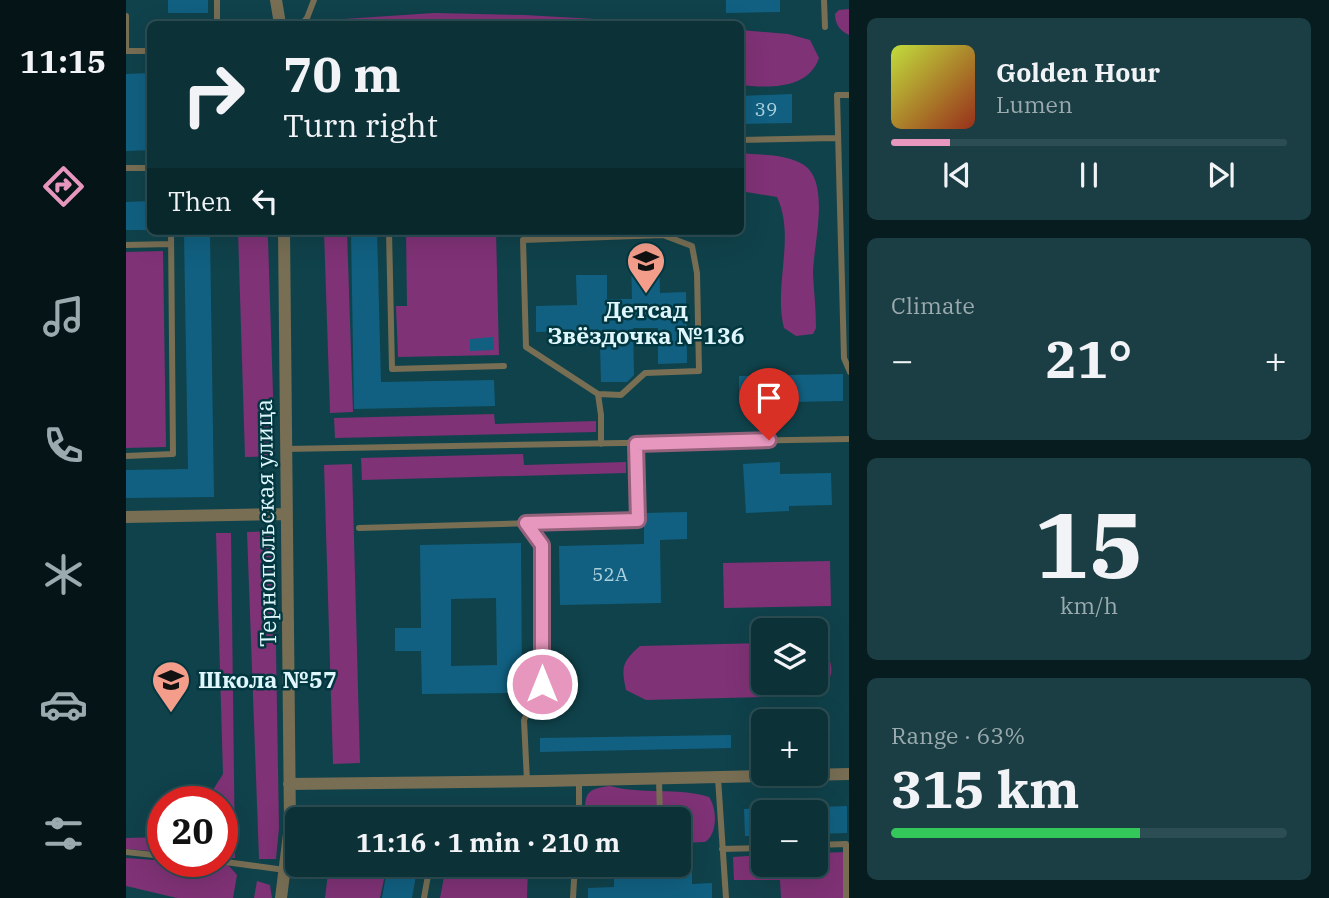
<!DOCTYPE html>
<meta charset="utf-8">
<style>
body{margin:0;font-family:"IBM Plex Serif",serif;background:#1a3e43;color:#f1f3f6;height:100vh;display:flex;flex-direction:column;font-size:26px;white-space:nowrap}
*{box-sizing:border-box;margin:0}
p{font-size:23px;color:#9aaaae}
.icon{flex:none;width:38px;height:38px;fill:none;stroke:currentColor;stroke-width:2;stroke-linecap:round;stroke-linejoin:round}
.map{position:relative;flex:1;overflow:hidden}
.sheet{display:flex;flex-direction:column;gap:18px;padding:18px;background:#071c1f;width:480px}
.sheet>*{flex:none}
.hud{position:absolute;left:21px;top:21px;width:597px;height:214px;border-radius:10px;box-shadow:0 7px 28px #0002,0 0 0 2px #2c4d53;background:#0c3238;color:#f1f3f6;overflow:hidden}
.controls{position:absolute;left:625px;top:618px;display:grid;gap:14px}
.controls a{display:grid;place-items:center;width:77px;height:77px;border-radius:10px;background:#0c3238;box-shadow:0 7px 28px #0002,0 0 0 2px #2c4d53;font-size:35px}
.speed{position:absolute;left:21px;top:786px;display:flex;gap:14px;font-size:35px;font-weight:700;text-align:center}
.speed>*{display:grid;place-content:center;width:91px;height:91px;border-radius:50%;background:#0c3238;box-shadow:0 7px 28px #0002,0 0 0 2px #2c4d53;line-height:1}
.speed .limit{border:10px solid #d22;background:#fff;color:#111}
.pin{position:absolute;display:grid;place-items:center;width:60px;height:60px;color:#fff;margin:-72px -30px;border-radius:50% 50% 50% 0;rotate:-45deg;box-shadow:0 0 7px #0007}
.pin .icon{rotate:45deg}
.me{position:absolute;width:77px;margin:-38px;rotate:0deg;stroke-linejoin:round;filter:drop-shadow(0 0 5px #0008)}
.turn{display:flex;align-items:center;gap:24px;height:147px;padding:0 21px;font-size:32px}
.turn .icon{width:91px;height:91px;stroke-width:2.5}
.turn b{display:block;font-size:49px;line-height:60px}
.then{display:flex;align-items:center;height:66px;padding:0 21px;background:#0003;gap:14px;font-size:26px}
.big{font-size:52px;font-weight:700;line-height:1.1}
.sheet .tile{flex:1;display:flex;flex-direction:column;justify-content:center;gap:10px;min-width:0;padding:0 24px;border-radius:10px;background:#1a3e43}
.sheet .dial{align-items:center;gap:0}
.dial b{font-size:91px;line-height:1}
.song{display:flex;align-items:center;gap:21px}
.cover{width:84px;height:84px;border-radius:10px;background:linear-gradient(135deg,hsl(70 70% 55%),hsl(10 70% 35%))}
.played{height:7px;border-radius:4px;background:linear-gradient(90deg,#e797bd 15%,#2c4d53 15%)}
.keys{display:flex;justify-content:space-around;direction:ltr}
.heat{display:flex;justify-content:space-between;align-items:center;font-size:38px;direction:ltr}
.charge{height:10px;border-radius:5px;background:linear-gradient(90deg,#34c759 63%,#2c4d53 0)}
.trip{position:absolute;left:159px;top:807px;width:406px;height:70px;border-radius:10px;background:#0c3238;box-shadow:0 7px 28px #0002,0 0 0 2px #2c4d53;font-weight:700;line-height:70px;text-align:center}
main{display:flex;flex:1;min-height:0}
.tabs{display:flex;flex-direction:column;width:126px;justify-content:space-around;align-items:center;background:#051416;color:#9aaaae}
.tabs .icon{width:49px;height:49px}
.tabs .active{color:#e797bd}
.tabs b{font-size:32px;color:#f1f3f6}
.map>svg:first-child{display:block}
</style>
<main>
<nav class="tabs">
<b>11:15</b>
<svg class="icon active" aria-label="directions" viewBox="0 0 24 24"><path d="M12 3l9 9-9 9-9-9zM9 14v-3h6M13 9l2 2-2 2"/></svg>
<svg class="icon" aria-label="music" viewBox="0 0 24 24"><path d="M9 18V5l10-2v13"/><circle cx="6" cy="18" r="3"/><circle cx="16" cy="16" r="3"/></svg>
<svg class="icon" aria-label="phone" viewBox="0 0 24 24"><path d="M5 4h4l2 5-3 2q2 4 5 5l2-3 5 2v4C11 20 4 13 5 4z"/></svg>
<svg class="icon" aria-label="climate" viewBox="0 0 24 24"><path d="M12 3v18M4 7l16 10M4 17L20 7"/></svg>
<svg class="icon" aria-label="car" viewBox="0 0 24 24"><path d="M5 17H2v-5l4-1 3-4h7l3 4 3 1v5h-3M9 17h6M6 11h13"/><circle cx="7" cy="17" r="2"/><circle cx="17" cy="17" r="2"/></svg>
<svg class="icon" aria-label="filters" viewBox="0 0 24 24"><path d="M4 7h16M4 17h16"/><circle cx="9" cy="7" r="2"/><circle cx="15" cy="17" r="2"/></svg>
</nav>
<div class="map">
<svg width="724" height="898" viewBox="0 0 724 898">
<rect width="100%" height="100%" fill="#10424b"/>
<path fill="#7f3276" d="M723,9h1l-1,26c-9,-4 -14,-11 -14,-21l4,-4z
M308,13l90,2 161,9h-345l4,-5z
M614,30l48,4 22,6 9,18c-11,32 -51,30 -79,27z
M614,153c20,2 47,1 64,12 27,18 9,81 9,109 1,18 3,36 3,54l-3,6 -17,2 -12,-8c-11,-43 12,-90 -7,-131l-37,-6z
M112,231h28l2,8 7,217 -30,1z
M198,231h23l6,181 -23,1z
M280,231h90l3,124 -101,2 -2,-51h11z
M37,251l3,196 -40,1v-196z
M368,414l1,10 101,-3v11l-261,6 -1,-20z
M397,454l1,11 102,-3v11l-264,7 -1,-22z
M226,464l8,299 -27,1 -9,-299z
M148,531l5,297 -3,31h-17l-12,-327z
M90,533h15l4,325 -13,-1v-55l-16,-1 17,-27z
M704,561l1,45 -107,2 -1,-45z
M637,643v39l36,1v13l-153,4 -20,-10c-5,-23 -4,-28 14,-44z
M690,645c26,16 18,49 -15,50v-12l15,-1z
M484,786c33,9 67,1 99,11 8,11 9,37 -4,45l-26,1v-24h-94c0,-24 -1,-30 25,-33z
M37,837v15l-37,-3v-11z
M723,852v46h-68l-1,-18h-46l-1,-23 30,-2v9h53v-11z
M0,858l102,7 9,10 -4,23h-56l-51,-12z
M203,865h58l-7,33h-55z
M308,865h94l-1,33h-87l4,-21 -12,-3z
M131,881l13,4 2,13h-18z"/>
<path fill="#116081" fill-rule="evenodd" d="M42,0h40v13h-40z
M600,0h54v12l-54,1z
M24,73v77l-24,1v-77z
M666,94v29l-52,1v-28z
M24,201v29h-24v-28z
M225,231h26l4,151 113,-2 1,26 -141,3z
M58,234h26l4,263 -88,1v-28l62,-1z
M533,255l1,38 26,-1 1,71 -29,1v-36h-25l1,47 -7,7h-26l-1,-37h-25v-14l-39,1v-26l41,-1 -1,-30h31v24h25l-1,-43z
M367,337l1,13 -24,1v-12z
M717,374v27l-104,2v-27z
M654,462v12l51,-1 1,32 -43,1v5l-43,2 -3,-49z
M561,512v27l-27,1 1,63 -101,2 -1,-59 85,-2v-31z
M395,543l1,150 -100,1 -1,-43h-26v-23h26l-1,-83zM370,598l1,67 -46,1v-67z
M605,735v13l-191,4v-14z
M721,806v27l-31,1v-27z
M637,808v28h-18l-1,-27z
M262,864h30l-6,34h-30z
M566,867v17l20,-1v15h-124v-10l26,-1v-16z"/>
<g fill="none" stroke-linecap="round" stroke-linejoin="round">
<path stroke="#776e54" stroke-width="6" d="M91,0v24
M698,0l1,27
M0,16v35
M176,24l5,-6 7,-18
M0,51h24
M724,95h-13l7,263 6,14
M614,140l96,-2
M0,168h24
M263,231l3,138 112,-3
M0,245l45,-1
M472,394l23,1 24,-22 54,-2 -2,-98 -5,-27 -29,-11 -140,5 3,107 72,47 3,21v29
M159,449l565,-10
M0,456l47,-2 -2,-223
M400,523l16,22v139l-18,36 3,61
M233,528l279,-8 -2,-76
M533,778l1,41
M592,778l8,120
M453,780v39
M690,845l30,-1v54
M596,849l41,-1
M0,852l37,4
M92,861l67,9
M298,898l6,-34
M447,898l2,-34"/>
<path stroke="#776e54" stroke-width="12" d="M150,0l4,24
M0,517l161,-3
M163,784l255,-3 306,-7
M155,898l9,-72 -6,-595"/>
</g>
<g fill="none" stroke-linecap="round" stroke-linejoin="round">
<defs>
<path id="route" d="M416,684v-139l-16,-22 112,-3 -2,-76 133,-4"/>
</defs>
<use href="#route" stroke="#96627b" stroke-width="18"/>
<use href="#route" stroke="#e797bd" stroke-width="12"/>
</g>
<defs>
<symbol id="school-pin" viewBox="-11 -11 22 30"><path d="M0 17L-7.5 6A9.5 9.5 0 1 1 7.5 6Z" fill="#f49d8b" stroke="#023740"/><path d="M0-5L7-2L0 1L-7-2ZM-4 1L0 2.5L4 1V4Q0 6-4 4Z" fill="#111"/></symbol>
</defs>
<g fill-rule="evenodd">
<use href="#school-pin" x="498" y="239" width="44" height="60"/>
<use href="#school-pin" x="23" y="658" width="44" height="60"/>
</g>
<g text-anchor="middle" stroke-width="5" stroke-linejoin="round" paint-order="stroke">
<g font-size="19" fill="#acd1dd">
<text x="640" y="116">39</text>
<text x="484" y="581">52А</text>
</g>
<g font-size="23" font-weight="bold" fill="#dff7fc" stroke="#023740">
<text x="520" y="318">Детсад<tspan x="520" dy="26">Звёздочка №136</tspan></text>
<text x="72" y="688" text-anchor="start">Школа №57</text>
</g>
<g font-size="23" fill="#dff7fc" stroke="#023740">
<text transform="translate(140 523) rotate(-91)" y="8">Тернопольская улица</text>
</g>
</g>
</svg>
<div class="controls">
<a><svg class="icon" aria-label="layers" viewBox="0 0 24 24"><path d="M12 4l9 5-9 5-9-5zM3 14l9 5 9-5"/></svg></a>
<a>+</a>
<a>−</a>
</div>
<div class="speed"><div class="limit">20</div></div>
<div class="pin" style="left:643px;top:440px;background:#d93025"><svg class="icon" aria-label="arrive" viewBox="0 0 24 24"><path d="M6 21V4h12l-3 4 3 4H6"/></svg></div>
<svg class="me" style="left:416px;top:684px" viewBox="-20 -20 40 40"><circle r="17" fill="#e797bd" stroke="#fff" stroke-width="3"/><path d="M0-11L8 9 0 5-8 9z" fill="#fff"/></svg>
<div class="trip">11:16 · 1 min · 210 m</div>
<div class="hud">
<div class="turn"><svg class="icon" aria-label="right" viewBox="0 0 24 24"><path d="M7 20v-9h11M14 6l5 5-5 5"/></svg><div><b>70 m</b>Turn right</div></div>
<div class="then">Then<svg class="icon" aria-label="left" viewBox="0 0 24 24"><path d="M17 20v-9H6M10 6l-5 5 5 5"/></svg></div>
</div>
</div>
<section class="sheet">
<div class="tile">
<div class="song"><i class="cover"></i><div><b>Golden Hour</b><p>Lumen</p></div></div>
<div class="played"></div>
<div class="keys"><svg class="icon" aria-label="previous" viewBox="0 0 24 24"><path d="M18 5L8 12l10 7zM5 5v14"/></svg><svg class="icon" aria-label="pause" viewBox="0 0 24 24"><path d="M8 5v14M16 5v14"/></svg><svg class="icon" aria-label="next" viewBox="0 0 24 24"><path d="M6 5l10 7-10 7zM19 5v14"/></svg></div>
</div>
<div class="tile"><p>Climate</p>
<div class="heat"><a>−</a><b class="big">21°</b><a>+</a></div>
</div>
<div class="tile dial"><b>15</b><p>km/h</p></div>
<div class="tile"><p>Range · 63%</p><b class="big">315 km</b><div class="charge"></div></div>
</section>
</main>
